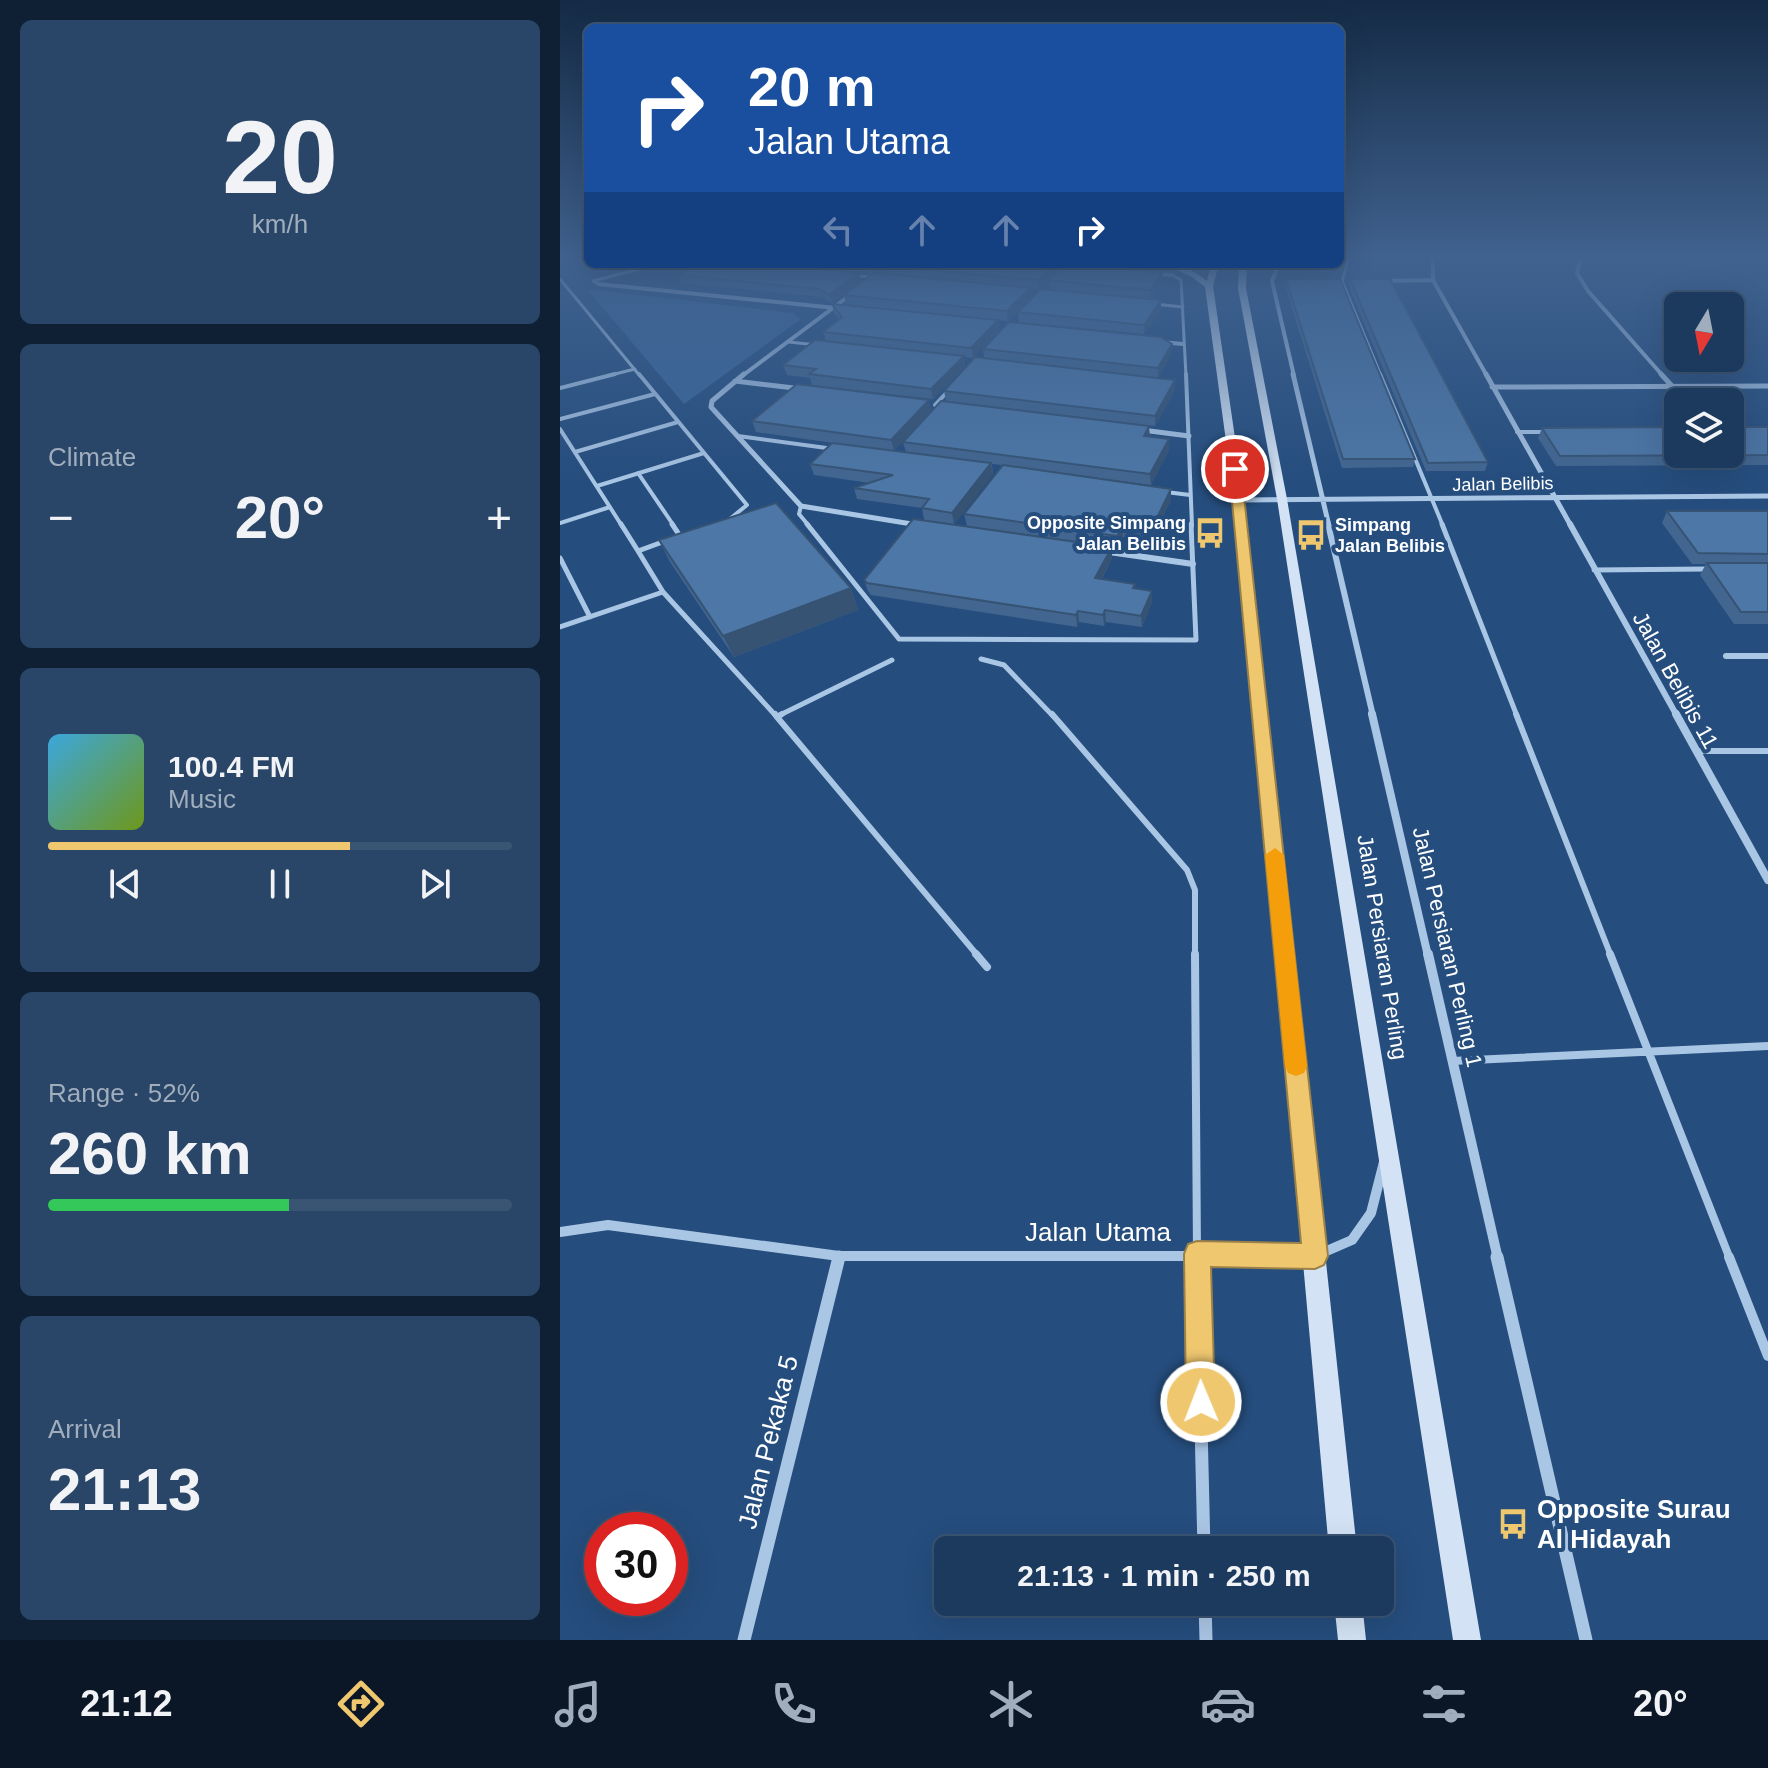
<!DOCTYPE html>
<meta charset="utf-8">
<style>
body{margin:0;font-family:Arial,sans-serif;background:#294567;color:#f1f3f6;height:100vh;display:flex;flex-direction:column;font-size:30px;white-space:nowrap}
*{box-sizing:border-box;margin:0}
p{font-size:26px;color:#a0adbc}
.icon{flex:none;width:44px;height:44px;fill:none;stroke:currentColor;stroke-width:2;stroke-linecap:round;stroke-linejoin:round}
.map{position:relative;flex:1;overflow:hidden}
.panel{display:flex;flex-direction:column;gap:20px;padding:20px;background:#0f2034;width:560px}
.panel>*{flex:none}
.guide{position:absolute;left:24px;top:24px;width:760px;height:244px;border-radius:12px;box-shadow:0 8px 32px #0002,0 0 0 2px #3a5473;background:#1a4fa0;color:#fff;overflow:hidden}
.needle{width:52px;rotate:190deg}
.buttons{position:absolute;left:1104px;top:292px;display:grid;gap:16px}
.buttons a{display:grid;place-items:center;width:80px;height:80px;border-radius:12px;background:#1c3a5e;box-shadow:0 8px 32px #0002,0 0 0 2px #3a5473;font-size:40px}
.speed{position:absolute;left:24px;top:1512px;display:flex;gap:16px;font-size:40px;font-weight:700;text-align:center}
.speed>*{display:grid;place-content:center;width:104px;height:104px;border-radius:50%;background:#1c3a5e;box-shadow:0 8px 32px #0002,0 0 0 2px #3a5473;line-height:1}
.speed .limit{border:12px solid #d22;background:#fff;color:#111}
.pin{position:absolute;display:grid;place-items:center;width:68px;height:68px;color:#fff;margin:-34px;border:4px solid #fff;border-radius:50%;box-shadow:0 2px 8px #0007}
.me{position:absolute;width:88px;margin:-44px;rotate:359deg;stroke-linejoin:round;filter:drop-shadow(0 0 6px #0008)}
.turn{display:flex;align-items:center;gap:28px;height:168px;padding:0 32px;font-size:36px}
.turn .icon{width:104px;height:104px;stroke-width:2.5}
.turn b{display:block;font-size:56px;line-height:68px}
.lanes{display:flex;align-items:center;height:76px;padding:0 32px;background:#0003;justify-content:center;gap:40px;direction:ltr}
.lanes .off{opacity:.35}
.big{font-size:60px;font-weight:600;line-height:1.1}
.panel .widget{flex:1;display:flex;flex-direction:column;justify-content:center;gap:12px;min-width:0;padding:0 28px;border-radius:12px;background:#294567}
.panel .dial{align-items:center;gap:0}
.dial b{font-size:104px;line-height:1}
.song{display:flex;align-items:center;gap:24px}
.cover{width:96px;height:96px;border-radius:12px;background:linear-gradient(135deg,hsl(200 70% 55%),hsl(80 70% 35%))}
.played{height:8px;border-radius:4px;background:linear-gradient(90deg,#eec76f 65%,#3a5473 65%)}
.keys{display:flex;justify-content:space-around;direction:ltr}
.heat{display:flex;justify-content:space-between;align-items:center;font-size:44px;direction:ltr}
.charge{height:12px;border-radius:6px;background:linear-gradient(90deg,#34c759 52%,#3a5473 0)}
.trip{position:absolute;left:374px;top:1536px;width:460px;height:80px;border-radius:12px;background:#1c3a5e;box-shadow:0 8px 32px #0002,0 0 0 2px #3a5473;font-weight:600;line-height:80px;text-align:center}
.dock{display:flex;height:128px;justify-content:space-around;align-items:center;background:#0b1726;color:#a0adbc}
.dock .icon{width:56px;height:56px}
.dock .on{color:#eec76f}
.dock b{font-size:36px;color:#f1f3f6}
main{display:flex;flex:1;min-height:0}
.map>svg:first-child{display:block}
</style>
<main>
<section class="panel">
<div class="widget dial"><b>20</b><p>km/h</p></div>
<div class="widget"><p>Climate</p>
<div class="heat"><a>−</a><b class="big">20°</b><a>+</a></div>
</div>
<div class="widget">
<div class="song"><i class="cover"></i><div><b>100.4 FM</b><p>Music</p></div></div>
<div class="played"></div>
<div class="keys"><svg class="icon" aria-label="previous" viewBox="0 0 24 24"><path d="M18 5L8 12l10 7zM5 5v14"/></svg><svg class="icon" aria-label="pause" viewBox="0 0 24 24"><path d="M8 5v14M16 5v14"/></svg><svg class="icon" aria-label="next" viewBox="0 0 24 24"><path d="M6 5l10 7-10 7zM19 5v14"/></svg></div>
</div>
<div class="widget"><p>Range · 52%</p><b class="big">260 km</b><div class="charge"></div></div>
<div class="widget"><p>Arrival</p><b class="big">21:13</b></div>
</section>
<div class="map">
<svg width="1208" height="1640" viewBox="0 0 1208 1640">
<rect width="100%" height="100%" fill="#254d7d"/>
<path fill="#39679a" d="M27,289l206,24 8,6 -117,85z"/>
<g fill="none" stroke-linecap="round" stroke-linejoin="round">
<path stroke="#aac6e5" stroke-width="3" d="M790,256l-8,25 39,95
M292,275l25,3
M612,275l9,5 5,96
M0,279l80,97
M38,284l-5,-3 66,-17
M595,304l28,3
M229,342l28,3
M47,376l28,-7"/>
<path stroke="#aac6e5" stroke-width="4" d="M79,374l108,131 -16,13
M626,374l6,152
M820,374l63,152
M0,388l55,-14
M375,405l14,-15
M0,419l95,-25
M0,429l62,97
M957,432h29
M178,436l96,13
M15,452l103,-30
M78,473l36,53
M37,486l107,-33
M606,492l24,3
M241,506l-2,8 10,12
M0,523l50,-16"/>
<path stroke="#aac6e5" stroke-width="5" d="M61,524l17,27 30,-11
M112,524l8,12
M247,524l92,115 297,1 -5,-116
M882,524l75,192
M78,551l25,41 113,124
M0,558l30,59
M1034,570l114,-1
M0,627l103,-35
M421,659l23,6 49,51
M218,716l114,-56"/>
<path stroke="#aac6e5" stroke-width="6" d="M215,714l2,3
M222,714l-5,3 201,239
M492,714l135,156 8,20v66
M956,714l95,242
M1136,751h72"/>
<path stroke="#aac6e5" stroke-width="8" d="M416,954l11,13
M635,954l2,300
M1050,954l120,305
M892,1061l316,-15"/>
<path stroke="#aac6e5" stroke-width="10" d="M1169,1257l39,99"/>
<path stroke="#aac6e5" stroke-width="4" d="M873,256v24l54,96
M1021,256l-4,17 11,18 75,85
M485,264l27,2
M719,264l-7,17 22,95
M593,274l19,1
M821,281l52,-1
M38,284l238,24
M600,342l23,2
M182,376l111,-83"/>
<path stroke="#aac6e5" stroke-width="5" d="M184,374l-32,27 -1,6 90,99 117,19
M733,374l36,152
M926,374l85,152
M1101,374l11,12
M175,381l68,8
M932,387l276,-1
M582,430l47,6
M679,500l529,-4"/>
<path stroke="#aac6e5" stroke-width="6" d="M355,524l3,1
M768,524l45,192
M1010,524l107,192
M542,551l91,13
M1166,656h42"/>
<path stroke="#aac6e5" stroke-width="8" d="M812,714l56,242
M1116,714l92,166"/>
<path stroke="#aac6e5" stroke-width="10" d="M868,954l70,305
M0,1232l48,-7 231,31h476l37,-16 19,-27 13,-51
M637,1254v5"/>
<path stroke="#aac6e5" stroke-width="13" d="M637,1257l7,293
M937,1257l89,383
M645,1602l1,38
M184,1640l95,-383"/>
<path fill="#aac6e5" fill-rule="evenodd" d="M624,264h29l32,4 -3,2z"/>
<path fill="#d3e3f5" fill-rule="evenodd" d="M604,264c16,0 31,7 43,17l4,-17h8l-6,22 31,214 113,1050h-28l-95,-1050 -29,-213 -13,-10z
M679,264h8l-1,24 41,211 194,1141h-28l-176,-1141 -39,-211z
M774,1602h28l4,38h-28z"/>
</g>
<path fill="#42668f" d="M220,264h105l-13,9z
M541,264h33l-2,2z
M325,266l171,4 -18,19 -8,-1 1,9 -23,24 -162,-17 -2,-9 43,-21z
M299,273l2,8 -29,22 -10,-6 -141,-14 -3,-8z
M602,273v9l-11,17 10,1v9l-17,25 -125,-12 -1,-10 32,-23 -1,-9z
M726,279l129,180 -2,8 -71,1 -57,-182z
M790,279l138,183 -3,9h-59l-77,-184z
M272,304l166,16 1,10 -26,28 -9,-1 1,9 -32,33 -121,-14 -2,-7 -23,-3 -4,-10 43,-24 -3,-9 16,-13 -5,-6z
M423,349l188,5 -13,24 17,2v10l-20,36 -209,-25 -2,-10 40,-33z
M371,410l-37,41 12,1 -3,-10 246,-5 20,2v11l-18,35 -89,-12 109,16v11l-20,41 -28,-4 -5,10 -151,-21 -3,-12 38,-49 -10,-1 1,10 -39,50 -30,-4 -2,-12 -65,-9 -3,-11 16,-5 -56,-8 -4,-11 44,-18 -98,-14 -4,-11z
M1208,427v38l-212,1 -18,-28 4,-10z
M1107,511h101v113h-34l-34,-49 6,-11h-14l-30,-41z
M99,540l192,48 7,22 -124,47 -64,-95z
M552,547v11l-10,21 33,5v4l17,14 -10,25 -36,-5 -2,4 -25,-4 -2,5 -206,-32 -3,-4 -4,-11z"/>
<path fill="#365374" d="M311,264h14l-13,9 -2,-8z
M493,264h3v6l-18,19v-9z
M299,273l2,8 -29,22 -3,-8z
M602,273v9l-12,17v-9z
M470,288l1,9 -23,24 -1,-10z
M601,300v9l-17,25v-9z
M438,320l1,10 -26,28 -2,-10z
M612,344l-1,10 -13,24v-10z
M404,356l1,10 -32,33 -2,-10z
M615,380v10l-20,36v-10z
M369,400l2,10 -37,41 -3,-11z
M589,426l1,11 -6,-1z
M609,439v11l-18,35 -1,-11z
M431,463l2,11 -39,50 -2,-11z
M611,489v11l-20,41v-11z
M563,526v11l-5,10 -1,-11z
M552,547v11l-16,32 -1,-12z
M291,588l7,22 -124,47 -11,-21z
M592,591v11l-10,25 -1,-11z
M545,610l1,12 -2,4 -1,-11z
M518,611l1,11 -2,5 -1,-12z"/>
<path fill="#4d77a6" stroke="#365374" stroke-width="2" d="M137,264h70l92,9 -30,22 -10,-6 -141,-14z
M327,264h166l-15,16 -153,-14z
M505,264h21l76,9 -12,17 -101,-10z
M314,273l156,15 -23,23 -163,-16z
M726,279h54l75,180h-72z
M790,279h40l98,183 -60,1z
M481,289l120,11 -17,25 -126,-13z
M272,304l166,16 -27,28 -148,-16 19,-15z
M449,322l152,15 11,7 -14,24 -175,-19z
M255,340l149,16 -33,33 -122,-15 7,-5 -33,-4z
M415,357l200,23 -20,36 -211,-25z
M237,384l132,16 -38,40 -139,-19z
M381,401l208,25 -5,10 25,3 -19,35 -247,-32z
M1118,427v27h52v-27h38v28l-208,1 -18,-28z
M272,443l159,20 -39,50 -30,-5 7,-9 -75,-11 39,-13 -83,-11z
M443,465l168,24 -20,41 -28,-4 -6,10 -153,-22z
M216,503l75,85 -128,48 -64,-96z
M1107,511h101v43l-70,-1z
M353,519l199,28 -17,31 40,6 -2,4 19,3 -11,25 -36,-6 -2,5 -25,-4 -2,4 -209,-32 -3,-3z
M1147,563h61v49h-27z"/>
<linearGradient id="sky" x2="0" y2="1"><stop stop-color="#142a45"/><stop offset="0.53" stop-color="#40628f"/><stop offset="1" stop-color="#40628f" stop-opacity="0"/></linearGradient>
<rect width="1208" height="485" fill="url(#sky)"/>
<path fill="#eec76f" stroke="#9b8148" stroke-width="2" d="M675,466l6,3 87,787 -4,9 -9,4 -104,-2 4,135 -4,10 -10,4 -11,-4 -4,-10 -2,-148 4,-10 9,-3 104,2 -72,-774z"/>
<path fill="#f59e0b" d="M715,848l9,7 23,211 -3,7 -8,3 -8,-3 -3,-7 -20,-211z"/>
<defs>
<symbol id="bus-bare" viewBox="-9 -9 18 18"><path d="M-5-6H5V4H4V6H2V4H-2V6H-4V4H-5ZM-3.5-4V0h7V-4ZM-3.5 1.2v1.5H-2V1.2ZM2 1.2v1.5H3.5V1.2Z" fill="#eec76f" stroke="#254d7d" stroke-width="2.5" paint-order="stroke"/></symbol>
</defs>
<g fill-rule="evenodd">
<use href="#bus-bare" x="628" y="511" width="44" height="44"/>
<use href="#bus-bare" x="729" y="513" width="44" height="44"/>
<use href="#bus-bare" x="931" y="1502" width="44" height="44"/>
</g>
<g text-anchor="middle" stroke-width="8" stroke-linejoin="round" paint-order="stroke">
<g font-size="18" fill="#fff" stroke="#254d7d">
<text transform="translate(943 484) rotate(-1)" y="6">Jalan Belibis</text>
</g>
<g font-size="18" font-weight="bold" fill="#fff" stroke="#254d7d" text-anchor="end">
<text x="626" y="529">Opposite Simpang<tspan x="626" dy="21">Jalan Belibis</tspan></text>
<text x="775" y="531" text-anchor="start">Simpang<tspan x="775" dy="21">Jalan Belibis</tspan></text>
</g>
<g font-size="22" fill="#fff" stroke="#254d7d">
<text transform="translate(1116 680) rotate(61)" y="8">Jalan Belibis 11</text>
<text transform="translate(823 947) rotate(81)" y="8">Jalan Persiaran Perling</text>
<text transform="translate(888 947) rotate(77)" y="8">Jalan Persiaran Perling 1</text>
</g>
<g font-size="26" fill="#fff" stroke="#254d7d">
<text x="538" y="1241">Jalan Utama</text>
<text transform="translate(208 1442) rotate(-76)" y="9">Jalan Pekaka 5</text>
</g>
<g font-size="26" font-weight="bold" fill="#fff" stroke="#254d7d" text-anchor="start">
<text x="977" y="1518">Opposite Surau<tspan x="977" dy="30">Al Hidayah</tspan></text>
</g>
</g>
</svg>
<div class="buttons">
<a><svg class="needle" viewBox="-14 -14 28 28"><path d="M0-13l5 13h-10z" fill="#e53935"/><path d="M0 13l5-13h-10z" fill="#a0adbc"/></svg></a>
<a><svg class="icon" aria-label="layers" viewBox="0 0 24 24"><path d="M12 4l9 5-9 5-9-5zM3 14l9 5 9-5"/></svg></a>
</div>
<div class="speed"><div class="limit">30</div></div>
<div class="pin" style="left:675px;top:469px;background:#d93025"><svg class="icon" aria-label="arrive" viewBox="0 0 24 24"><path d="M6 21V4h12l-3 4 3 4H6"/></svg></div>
<svg class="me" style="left:641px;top:1402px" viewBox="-20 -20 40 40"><circle r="17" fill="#eec76f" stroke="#fff" stroke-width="3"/><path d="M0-11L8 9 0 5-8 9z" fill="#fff"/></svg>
<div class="trip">21:13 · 1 min · 250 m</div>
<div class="guide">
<div class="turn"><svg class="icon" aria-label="right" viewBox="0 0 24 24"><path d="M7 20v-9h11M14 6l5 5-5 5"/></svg><div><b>20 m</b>Jalan Utama</div></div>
<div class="lanes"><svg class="icon off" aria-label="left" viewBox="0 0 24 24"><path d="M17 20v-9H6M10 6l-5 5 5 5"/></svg><svg class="icon off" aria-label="ahead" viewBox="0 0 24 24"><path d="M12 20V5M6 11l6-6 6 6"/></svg><svg class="icon off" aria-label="ahead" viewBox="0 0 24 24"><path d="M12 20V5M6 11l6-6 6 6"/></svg><svg class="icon" aria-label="right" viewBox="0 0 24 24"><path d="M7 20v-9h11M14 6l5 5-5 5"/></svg></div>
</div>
</div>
</main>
<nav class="dock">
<b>21:12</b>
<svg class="icon on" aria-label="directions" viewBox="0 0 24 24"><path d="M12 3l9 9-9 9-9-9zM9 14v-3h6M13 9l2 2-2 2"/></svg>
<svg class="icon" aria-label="music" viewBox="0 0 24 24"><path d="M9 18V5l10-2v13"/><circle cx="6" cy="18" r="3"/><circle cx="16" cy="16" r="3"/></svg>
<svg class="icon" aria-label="phone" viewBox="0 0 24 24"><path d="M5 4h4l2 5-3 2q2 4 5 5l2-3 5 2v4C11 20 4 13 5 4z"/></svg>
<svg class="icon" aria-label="climate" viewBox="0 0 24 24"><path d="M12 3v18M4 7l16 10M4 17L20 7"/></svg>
<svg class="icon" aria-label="car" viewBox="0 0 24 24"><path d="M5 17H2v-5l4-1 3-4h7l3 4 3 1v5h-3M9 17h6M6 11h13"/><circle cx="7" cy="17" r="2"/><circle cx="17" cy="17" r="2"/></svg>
<svg class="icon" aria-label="filters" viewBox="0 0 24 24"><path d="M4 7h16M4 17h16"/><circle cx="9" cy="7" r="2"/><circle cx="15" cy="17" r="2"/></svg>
<b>20°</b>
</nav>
